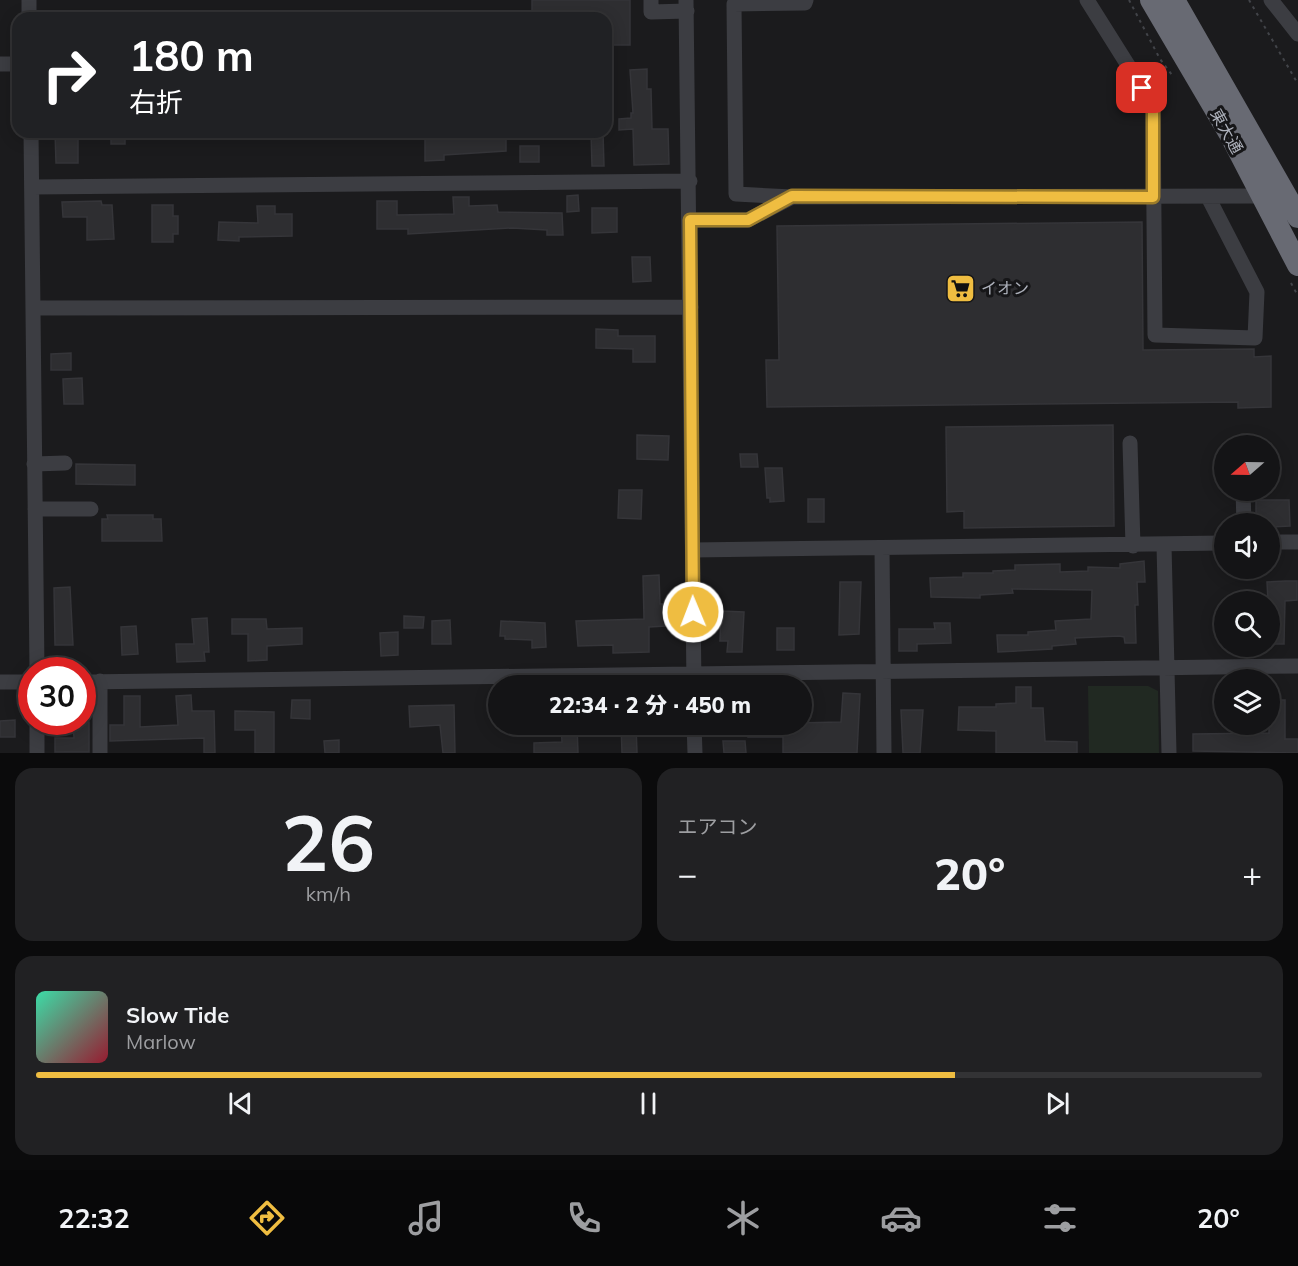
<!DOCTYPE html>
<html lang="ja">
<meta charset="utf-8">
<style>
body{margin:0;font-family:Mulish,"Noto Sans JP",sans-serif;background:#212123;color:#f1f3f6;height:100vh;display:flex;flex-direction:column;font-size:22px;white-space:nowrap}
*{box-sizing:border-box;margin:0}
p{font-size:20px;color:#9d9ea1}
.icon{flex:none;width:33px;height:33px;fill:none;stroke:currentColor;stroke-width:2;stroke-linecap:round;stroke-linejoin:round}
.map{position:relative;height:753px;overflow:hidden}
.sheet{display:flex;flex-direction:column;gap:15px;padding:15px;background:#0b0b0c;flex:1}
.sheet>*{flex:none}
.guide{position:absolute;left:12px;top:12px;width:600px;height:126px;border-radius:18px;box-shadow:0 3px 15px #0003,0 0 0 2px #333335;background:#202124;color:#fff;overflow:hidden}
.needle{width:39px;rotate:250deg}
.controls{position:absolute;left:1214px;top:435px;display:grid;gap:12px}
.controls a{display:grid;place-items:center;width:66px;height:66px;border-radius:50%;background:#141416;box-shadow:0 3px 15px #0003,0 0 0 2px #333335;font-size:30px}
.speed{position:absolute;left:18px;top:657px;display:flex;gap:12px;font-size:30px;font-weight:700;text-align:center}
.speed>*{display:grid;place-content:center;width:78px;height:78px;border-radius:50%;background:#141416;box-shadow:0 3px 15px #0003,0 0 0 2px #333335;line-height:1}
.speed .limit{border:9px solid #d22;background:#fff;color:#111}
.pin{position:absolute;display:grid;place-items:center;width:51px;height:51px;color:#fff;margin:-26px;border-radius:12px;box-shadow:0 3px 9px #0006}
.me{position:absolute;width:66px;margin:-33px;rotate:359deg;stroke-linejoin:round;filter:drop-shadow(0 0 4px #0008)}
.turn{display:flex;align-items:center;gap:21px;height:126px;padding:0 18px;font-size:27px}
.turn .icon{width:78px;height:78px;stroke-width:2.5}
.turn b{display:block;font-size:42px;line-height:51px}
.big{font-size:45px;font-weight:800;line-height:1.1}
.sheet .tile{flex:1;display:flex;flex-direction:column;justify-content:center;gap:9px;min-width:0;padding:0 21px;border-radius:18px;background:#212123}
.sheet .dial{align-items:center;gap:0}
.dial b{font-size:78px;line-height:1}
.song{display:flex;align-items:center;gap:18px}
.cover{width:72px;height:72px;border-radius:9px;background:linear-gradient(135deg,hsl(160 70% 55%),hsl(350 70% 35%))}
.played{height:6px;border-radius:3px;background:linear-gradient(90deg,#efbd41 75%,#333335 75%)}
.keys{display:flex;justify-content:space-around;direction:ltr}
.heat{display:flex;justify-content:space-between;align-items:center;font-size:33px;direction:ltr}
.sheet .tiles{flex:1;display:grid;gap:15px;grid-template-columns:1fr 1fr}
.tile:last-child{grid-column:span 2}
.trip{position:absolute;left:488px;top:675px;width:324px;height:60px;border-radius:30px;background:#141416;box-shadow:0 3px 15px #0003,0 0 0 2px #333335;font-weight:800;line-height:60px;text-align:center}
.dock{display:flex;height:96px;justify-content:space-around;align-items:center;background:#080809;color:#9d9ea1}
.dock .icon{width:42px;height:42px}
.dock .active{color:#efbd41}
.dock b{font-size:27px;color:#f1f3f6}
.map>svg:first-child{display:block}
</style>
<div class="map">
<svg width="1298" height="753" viewBox="0 0 1298 753">
<rect width="100%" height="100%" fill="#1b1b1d"/>
<path fill="#212922" d="M1088,686h60l10,5 1,62h-70z"/>
<path fill="#2e2e31" stroke="#353539" stroke-width="1.5" d="M532,0h98v45h-24v-27h-74z
M647,69v20h4l1,40h16l1,35 -35,1 -1,-36 -14,1v-11l12,-1v-5h2l-3,-43z
M55,132h23v31h-22z
M111,132h14v12h-14z
M458,132h48v19l-62,4v5l-19,1v-25l33,-1z
M591,132h12l1,34h-12z
M520,146h19v16h-19z
M578,195l1,16 -12,1v-16z
M453,197h16v9l28,-1 1,7 64,1 1,22h-16v-5l-35,-2 -104,6v-5h-31v-28h20v14l57,-1z
M101,201l1,4h10l2,34 -27,1v-23h-24l-1,-15z
M152,205h21v11h5v18h-5v8h-21z
M257,206h18v8h17v22l-53,1v4l-21,-1 1,-18 39,1z
M592,208h25v24l-25,1z
M1142,222l1,128 111,-1v8l17,-1v51l-33,1v-6l-471,5 -1,-47h13l-2,-134z
M632,257h18l1,24 -18,1z
M596,329l22,1v6h37v26h-22v-13l-37,-1z
M71,353v17h-20v-16z
M82,378l1,26h-19l-1,-25z
M1113,425l1,101 -150,2v-17l-17,1 -1,-85z
M637,435l32,1 -1,24 -31,-1z
M740,454h17l1,13h-17z
M76,464l59,1v20l-59,-1z
M765,468h17l2,33 -14,1v-4h-3z
M619,490h23l-1,29 -23,-1z
M808,499h16v23h-16z
M1256,500h33l1,26 -21,1v-3h-13z
M107,515h46v4h8l1,22h-60v-22h6z
M1144,561l1,21h-8l1,23h-3l1,38h-11l-1,-6 -5,-1 -44,2 1,6 -24,2v3l-54,3 -1,-17h31v-3l28,-2 -1,-9 36,-2 1,-29 -80,-1 1,4 -33,2v3l-49,-1 -1,-19 33,-1v-4h30v-2l22,-1v-5l45,-1v8l28,-1v-4l32,1v-4z
M659,575l1,29h5l1,22 -17,1v25l-36,1v-8l-35,1 -2,-25 68,-2 -1,-43z
M1286,581h11v19l-12,1 -1,43h-14v-43h-2l-1,-19z
M840,582h21l-2,52 -20,1z
M70,587l3,58h-18l-1,-57z
M721,611l23,1 -2,40h-15l1,-11h-8z
M404,616l20,1 -1,11h-19z
M207,618l2,34h-5l1,9 -28,1 -1,-18h18l-2,-25z
M232,619h34l1,10 35,-1v16l-35,2v14l-19,1v-27h-16z
M450,620l1,24h-19v-23z
M501,621l44,2 1,24 -14,1v-8l-27,-1v-3h-5z
M934,623h16l1,20 -34,1v7h-18v-22h36z
M136,626l2,28 -16,1 -1,-28z
M777,628h17v22h-17z
M398,632v23l-17,1 -1,-23z
M1016,687h15v21h12l2,33 32,1v11h-81v-22l-38,-1 1,-23h37v-3l20,-1z
M843,693l17,1 -3,59h-74v-16h-35v-13l93,-2z
M191,695l1,16h22l1,42h-11v-15l-94,3v-16h14v-29h16v31l38,-2 -2,-29z
M292,700h18v19l-19,-1z
M1269,700h16v39h13v14l-105,-2v-17l76,-1z
M454,705l1,48h-12l-3,-28 -30,2 -1,-21z
M901,710h22l-3,43h-17z
M235,711l39,1v41h-19v-23h-20z
M15,720v17h-15v-16z
M73,722h16v30h-34v-14h19z
M561,724h16l1,29h-44v-10l28,-1z
M621,724h15l1,29h-15z
M339,740v13h-14l-1,-12z
M723,741h22l1,12h-22z"/>
<g fill="none" stroke-linecap="round" stroke-linejoin="round">
<path stroke="#424449" stroke-width="2" stroke-dasharray="3 4.5" stroke-linecap="butt" d="M1129,0l31,59 12,16
M1249,0l49,84
M1291,283l7,13"/>
<path stroke="#3c3d42" stroke-width="15" d="M29,0v18
M651,0v12l36,-1
M686,0l8,686
M1087,0l66,105 2,230 100,3 2,-46 -49,-95
M1271,0l27,34
M0,64h18
M31,132l6,538
M32,187l658,-6
M792,197l-56,-3 -2,-190 71,-1 1,-3
M690,220h58l44,-23 470,-1
M33,308l658,-1
M1243,441v5
M1130,443l3,103
M34,464l31,-1
M1243,490l1,34
M35,509h56
M1269,542h29
M1164,545l5,208
M882,548l2,205
M693,550l531,-7
M0,682h32
M82,682l1216,-16
M37,722v31
M694,724l1,29
M100,753v-72"/>
<path stroke="#686a73" stroke-width="22" d="M1151,0l80,136 67,129
M1174,0l124,217"/>
</g>
<g fill="none" stroke-linecap="round" stroke-linejoin="round">
<defs>
<path id="route" d="M693,612l-3,-392h58l44,-24 361,1v-92l-11,-17"/>
</defs>
<use href="#route" stroke="#9b7b2a" stroke-width="15"/>
<use href="#route" stroke="#efbd41" stroke-width="10"/>
</g>
<defs>
<symbol id="supermarket-square" viewBox="-11 -11 22 22"><rect x="-9" y="-9" width="18" height="18" rx="4" fill="#efbd41" stroke="#161618"/><path d="M-6-5.5h2.5l.6 2H6L4.5 2H-2.5L-4.4-4H-6ZM-1.5 3.2a1.3 1.3 0 1 0 .1 0ZM3 3.2a1.3 1.3 0 1 0 .1 0Z" fill="#111"/></symbol>
</defs>
<g fill-rule="evenodd">
<use href="#supermarket-square" x="944" y="272" width="33" height="33"/>
</g>
<g text-anchor="middle" stroke-width="6" stroke-linejoin="round" paint-order="stroke">
<g font-size="16" fill="#aeb2bc" stroke="#161618">
<text transform="translate(1227 131) rotate(61)" y="6">東大通</text>
</g>
<g font-size="16" fill="#aeb2bc" stroke="#161618" text-anchor="start">
<text x="981" y="294">イオン</text>
</g>
</g>
</svg>
<div class="controls">
<a><svg class="needle" viewBox="-14 -14 28 28"><path d="M0-13l5 13h-10z" fill="#e53935"/><path d="M0 13l5-13h-10z" fill="#9d9ea1"/></svg></a>
<a><svg class="icon" aria-label="sound" viewBox="0 0 24 24"><path d="M4 9h4l5-4v14l-5-4H4zM17 9q2 3 0 6"/></svg></a>
<a><svg class="icon" aria-label="search" viewBox="0 0 24 24"><circle cx="10" cy="10" r="6"/><path d="M15 15l6 6"/></svg></a>
<a><svg class="icon" aria-label="layers" viewBox="0 0 24 24"><path d="M12 4l9 5-9 5-9-5zM3 14l9 5 9-5"/></svg></a>
</div>
<div class="speed"><div class="limit">30</div></div>
<div class="pin" style="left:1142px;top:88px;background:#d93025"><svg class="icon" aria-label="arrive" viewBox="0 0 24 24"><path d="M6 21V4h12l-3 4 3 4H6"/></svg></div>
<svg class="me" style="left:693px;top:612px" viewBox="-20 -20 40 40"><circle r="17" fill="#efbd41" stroke="#fff" stroke-width="3"/><path d="M0-11L8 9 0 5-8 9z" fill="#fff"/></svg>
<div class="trip">22:34 · 2 分 · 450 m</div>
<div class="guide">
<div class="turn"><svg class="icon" aria-label="right" viewBox="0 0 24 24"><path d="M7 20v-9h11M14 6l5 5-5 5"/></svg><div><b>180 m</b>右折</div></div>
</div>
</div>
<section class="sheet">
<div class="tiles">
<div class="tile dial"><b>26</b><p>km/h</p></div>
<div class="tile"><p>エアコン</p>
<div class="heat"><a>−</a><b class="big">20°</b><a>+</a></div>
</div>
<div class="tile">
<div class="song"><i class="cover"></i><div><b>Slow Tide</b><p>Marlow</p></div></div>
<div class="played"></div>
<div class="keys"><svg class="icon" aria-label="previous" viewBox="0 0 24 24"><path d="M18 5L8 12l10 7zM5 5v14"/></svg><svg class="icon" aria-label="pause" viewBox="0 0 24 24"><path d="M8 5v14M16 5v14"/></svg><svg class="icon" aria-label="next" viewBox="0 0 24 24"><path d="M6 5l10 7-10 7zM19 5v14"/></svg></div>
</div>
</div>
</section>
<nav class="dock">
<b>22:32</b>
<svg class="icon active" aria-label="directions" viewBox="0 0 24 24"><path d="M12 3l9 9-9 9-9-9zM9 14v-3h6M13 9l2 2-2 2"/></svg>
<svg class="icon" aria-label="music" viewBox="0 0 24 24"><path d="M9 18V5l10-2v13"/><circle cx="6" cy="18" r="3"/><circle cx="16" cy="16" r="3"/></svg>
<svg class="icon" aria-label="phone" viewBox="0 0 24 24"><path d="M5 4h4l2 5-3 2q2 4 5 5l2-3 5 2v4C11 20 4 13 5 4z"/></svg>
<svg class="icon" aria-label="climate" viewBox="0 0 24 24"><path d="M12 3v18M4 7l16 10M4 17L20 7"/></svg>
<svg class="icon" aria-label="car" viewBox="0 0 24 24"><path d="M5 17H2v-5l4-1 3-4h7l3 4 3 1v5h-3M9 17h6M6 11h13"/><circle cx="7" cy="17" r="2"/><circle cx="17" cy="17" r="2"/></svg>
<svg class="icon" aria-label="filters" viewBox="0 0 24 24"><path d="M4 7h16M4 17h16"/><circle cx="9" cy="7" r="2"/><circle cx="15" cy="17" r="2"/></svg>
<b>20°</b>
</nav>
